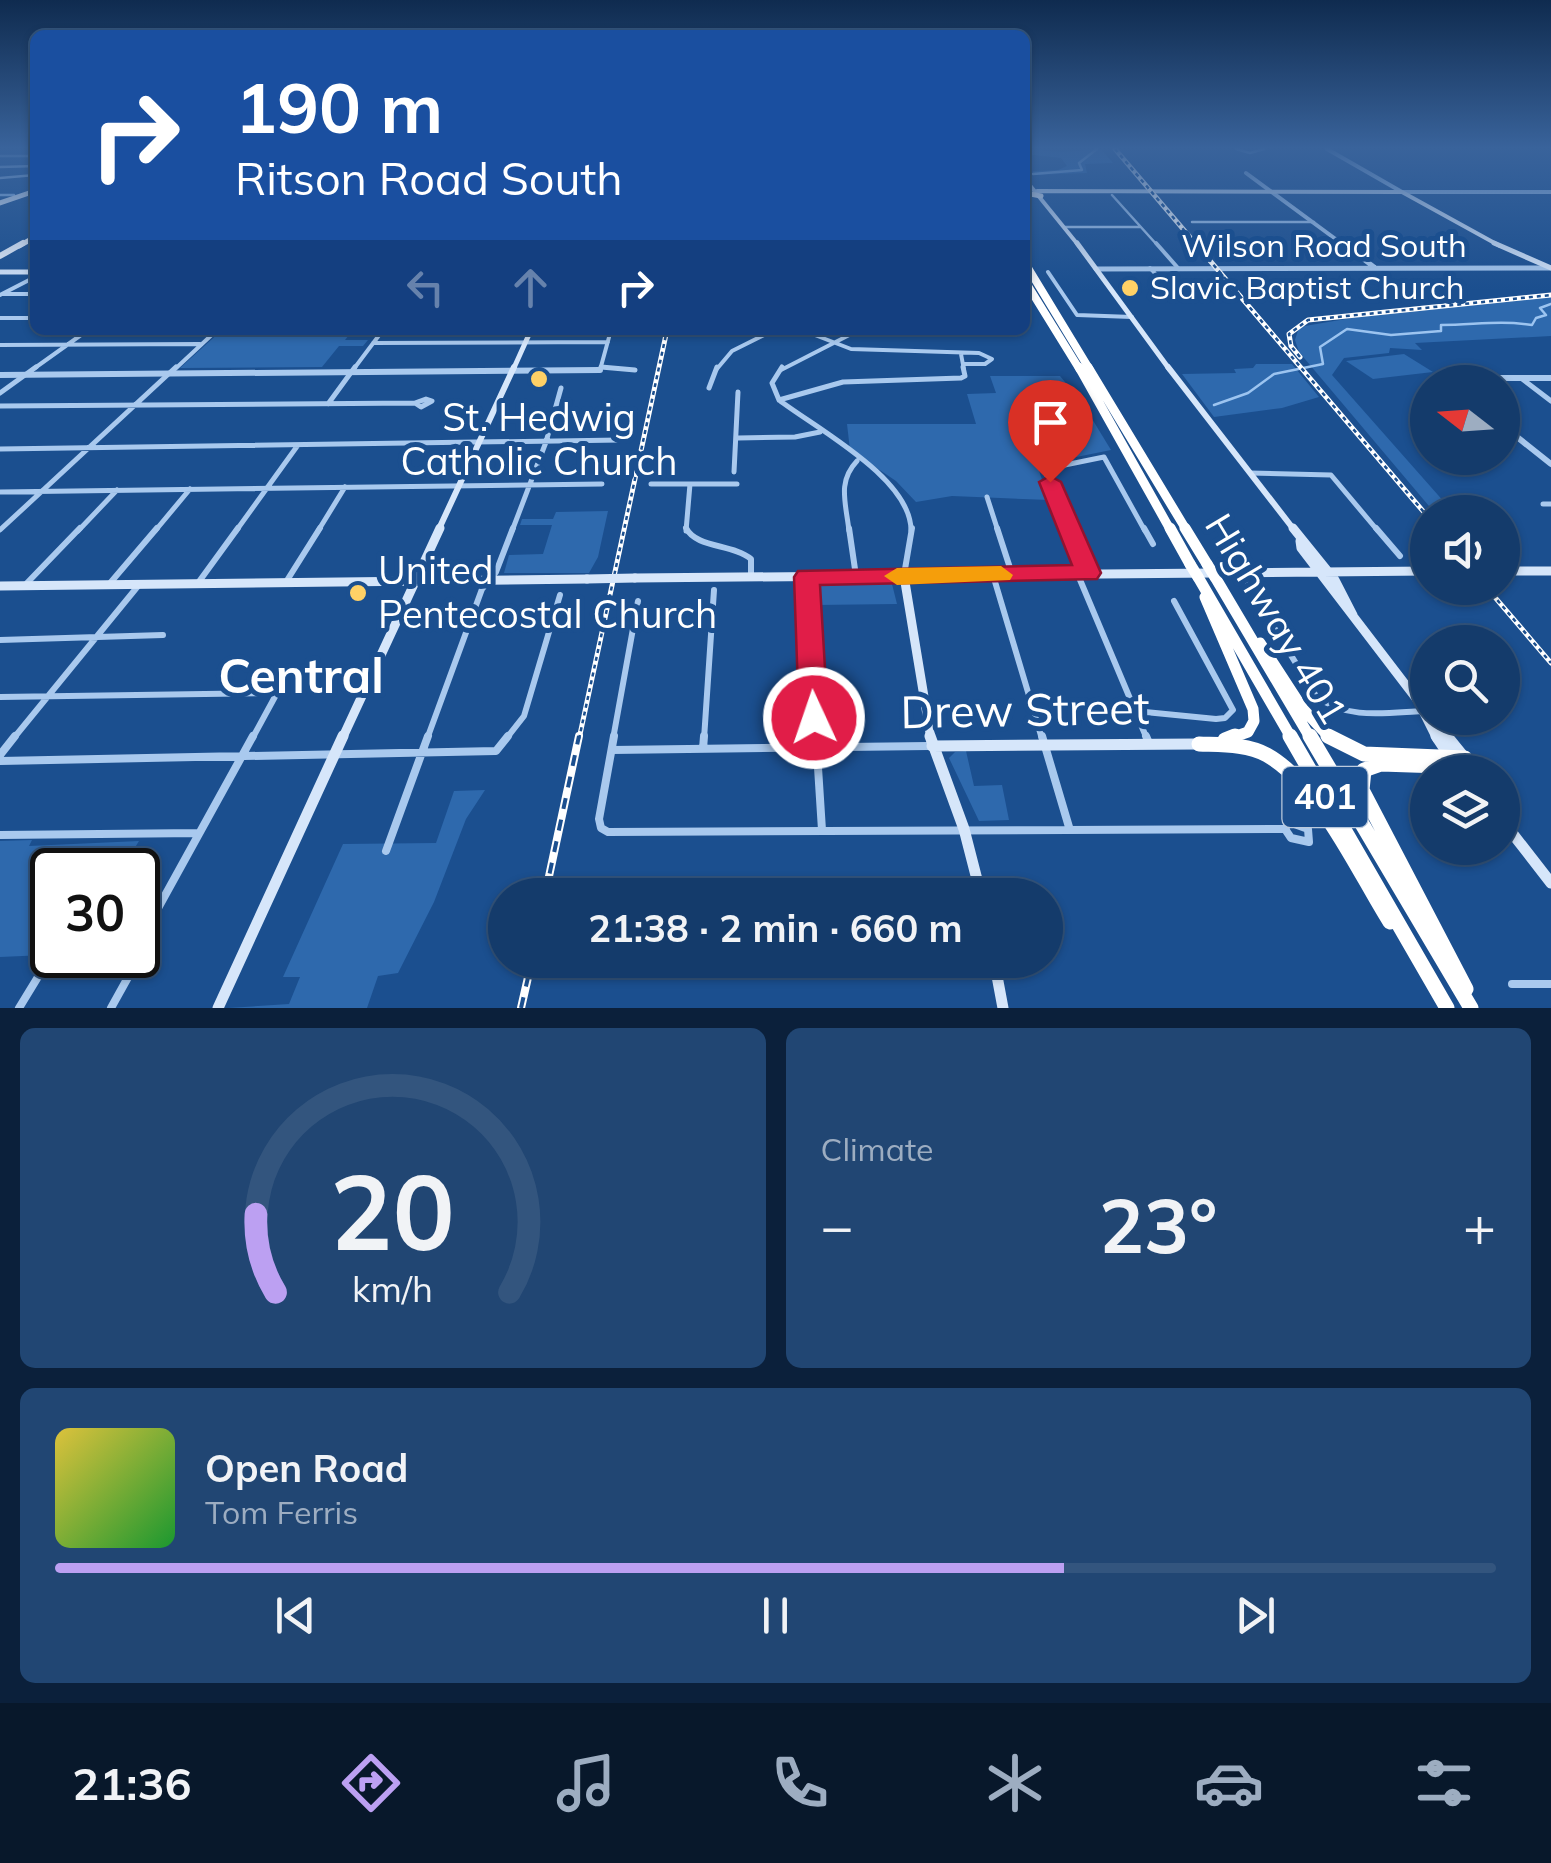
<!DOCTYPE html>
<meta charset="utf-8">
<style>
body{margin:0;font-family:Mulish,sans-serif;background:#214673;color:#f1f3f6;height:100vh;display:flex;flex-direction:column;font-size:38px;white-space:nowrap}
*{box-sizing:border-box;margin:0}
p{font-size:32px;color:#9dadc1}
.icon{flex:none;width:55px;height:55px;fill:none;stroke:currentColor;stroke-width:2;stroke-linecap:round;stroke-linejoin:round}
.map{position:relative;height:1008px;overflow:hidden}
.drawer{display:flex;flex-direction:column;gap:20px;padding:20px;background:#0b203b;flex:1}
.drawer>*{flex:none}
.hud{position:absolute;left:30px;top:30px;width:1000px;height:305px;border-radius:15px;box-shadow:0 2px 8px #0004,0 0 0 2px #33557e;background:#1a4fa0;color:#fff;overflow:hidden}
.needle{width:65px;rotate:287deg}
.controls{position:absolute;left:1410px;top:365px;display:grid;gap:20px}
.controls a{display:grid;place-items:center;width:110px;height:110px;border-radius:50%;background:#143b6b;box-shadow:0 2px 8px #0004,0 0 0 2px #33557e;font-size:50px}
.speed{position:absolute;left:30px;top:848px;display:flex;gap:20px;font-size:50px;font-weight:700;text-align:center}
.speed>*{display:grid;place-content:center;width:130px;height:130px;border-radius:50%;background:#143b6b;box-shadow:0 2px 8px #0004,0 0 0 2px #33557e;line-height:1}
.speed .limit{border:5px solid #111;border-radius:15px;background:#fff;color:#111}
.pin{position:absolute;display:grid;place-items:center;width:85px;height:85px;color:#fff;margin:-102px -42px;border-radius:50% 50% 50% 0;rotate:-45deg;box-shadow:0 0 10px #0007}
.pin .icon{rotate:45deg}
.me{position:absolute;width:110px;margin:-55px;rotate:357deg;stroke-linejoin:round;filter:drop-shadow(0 0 8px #0008)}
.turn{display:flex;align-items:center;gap:35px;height:210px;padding:0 40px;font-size:45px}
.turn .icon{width:130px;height:130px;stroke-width:2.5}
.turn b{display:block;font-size:70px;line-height:85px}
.lanes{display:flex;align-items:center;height:95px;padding:0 40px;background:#0003;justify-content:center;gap:50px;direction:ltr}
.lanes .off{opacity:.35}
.big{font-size:75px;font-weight:700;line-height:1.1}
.drawer .widget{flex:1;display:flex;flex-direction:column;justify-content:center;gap:15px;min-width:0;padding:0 35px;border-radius:15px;background:#214673}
.drawer .dial{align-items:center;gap:0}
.dial svg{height:260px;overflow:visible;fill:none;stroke:#33557e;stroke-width:7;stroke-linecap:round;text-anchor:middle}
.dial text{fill:#f1f3f6;stroke:none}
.song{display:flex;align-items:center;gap:30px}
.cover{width:120px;height:120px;border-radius:15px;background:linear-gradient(135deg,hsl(50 70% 55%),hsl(130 70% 35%))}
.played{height:10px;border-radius:5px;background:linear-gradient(90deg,#bca0f2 70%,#33557e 70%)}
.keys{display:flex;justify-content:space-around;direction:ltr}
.heat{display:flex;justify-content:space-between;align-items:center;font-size:55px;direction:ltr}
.drawer .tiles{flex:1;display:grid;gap:20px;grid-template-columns:1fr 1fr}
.widget:last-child{grid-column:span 2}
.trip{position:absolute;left:488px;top:878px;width:575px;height:100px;border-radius:50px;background:#143b6b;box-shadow:0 2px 8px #0004,0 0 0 2px #33557e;font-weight:700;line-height:100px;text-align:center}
.tabs{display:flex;height:160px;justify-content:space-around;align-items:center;background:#08182b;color:#9dadc1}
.tabs .icon{width:70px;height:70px}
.tabs .active{color:#bca0f2}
.tabs b{font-size:45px;color:#f1f3f6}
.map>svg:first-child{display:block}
</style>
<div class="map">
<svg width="1551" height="1008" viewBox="0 0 1551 1008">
<rect width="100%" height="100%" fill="#1b4f8f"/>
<path fill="#2e69ad" d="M1025,149l38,3 38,-3 12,14 -28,1 2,9 -55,2 1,-4 25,-1 9,-4 -6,-8 -36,-4z
M1551,296v40l-136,7 7,7 -32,-2 -1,5 -45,5 -12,17 121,137h-19l-135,-160 -4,-12 4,-13 70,-12z
M222,330h131l-8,10h23l-5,6h-24l-17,21 -142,1z
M1404,354l29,18 -60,7 -27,-18z
M1256,364h36l27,33 -37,11 -68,9 -32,-43 54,-1 -2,-4 19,-1z
M990,376h70l23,28 28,46 -74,15 12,35 -97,-4 -36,6 -20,-21 -46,-31 -3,-26h129l-9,-30 29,-1z
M608,511l-10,46 -9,16h-85l5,-18 34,-1 9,-29h-32l2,-6h31l3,-7z
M819,583l73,1 5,20 -81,1 -2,-19z
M966,751l8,35 28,-1 7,35 -30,1 -30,-63 6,-6z
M485,790l-19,29 -32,83 -36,71 -20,3 -11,32h-139l61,-4 11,-27h-17l60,-133 93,-1 18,-52z
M32,840l-3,6 110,-5 -18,29h-69v75l-7,10 -45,2v-116z"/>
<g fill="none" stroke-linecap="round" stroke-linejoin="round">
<path stroke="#9cc4f0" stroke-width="2.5" d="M1236,149l14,4 14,-4
M1033,174l49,-4 -3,-7 18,-14
M0,195h14
M1214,405l34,-12 26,-19 49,-10 -3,-17 27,-18 44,6 50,-4v-6c34,0 57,-5 91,0l4,-7 10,-3 -6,-7 11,-4"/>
<path stroke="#a9c9ee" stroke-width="2.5" d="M0,156h35
M0,167l35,-1
M0,178l35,-3
M1112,195l46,51
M1192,222h122
M1065,227h75"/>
<path stroke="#a9c9ee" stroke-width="4" d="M1156,243l22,25
M1150,268l14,15
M1048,272l29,43 55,2
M3,294h32
M0,295l35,-18
M0,318h35
M746,330l12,6
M802,330l49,19 128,4 13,6 -7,5h-21
M373,343l235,-1
M0,345l200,-1
M961,354l3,16
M32,370l56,-40
M174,370l43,-40
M353,370l30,-40
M600,370l11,-40
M716,370l16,-19 42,-21
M781,370l78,-40"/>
<path stroke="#a9c9ee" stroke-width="5" d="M601,367l34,3
M782,367l-10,16 7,17c38,29 133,79 132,131
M1521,378l30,23
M709,388l8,-21
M0,393l36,-26
M426,399l6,2 -11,6 -6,-4z
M779,400l64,-18 118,-4 4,-2 -2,-9
M328,404l27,-37
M0,406l415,-3
M738,438l57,-1 25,-5
M0,449l620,-9
M734,472l4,-80
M1250,473l81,2 47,56
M651,484h86
M0,492l602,-8
M987,497l11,34
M1543,504h8
M0,530l176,-163
M78,531l39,-41
M155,531l35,-42
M236,531l62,-86
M318,531l27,-44
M512,531l34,-89 15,-54
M686,531l4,-47
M849,531c-3,-28 -12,-49 8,-70
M1070,531l-24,-58 4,-5 54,-11 41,74"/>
<path stroke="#a9c9ee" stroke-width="6" d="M686,528c10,20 47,16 65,31v16
M849,528l7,48
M997,528l15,46
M1069,528l19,45
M1144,528l9,16
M1376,528l24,28
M904,575l8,-47
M993,575l49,164
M1078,575l69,164
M807,577l10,162
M111,582l46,-54
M286,582l34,-54
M27,583l53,-55
M198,583l40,-55
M1248,585l68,111c31,24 69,17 106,15
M0,640l163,-5
M0,697l277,-4
M1135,711l81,8 9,-1 8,-8 -59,-109
M13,739l125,-153
M252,739l25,-46
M427,739l55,-150 14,-17 17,-44
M506,739l18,-23 36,-121
M613,739l25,-138
M704,739l10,-149"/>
<path stroke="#a9c9ee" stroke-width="8" d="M614,736l-15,83 2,9 7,4 677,-3
M816,736l6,94
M1042,736l27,91
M1146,736l3,7
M703,749l1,-13
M612,750l317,-4
M0,755l15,-19
M0,761l496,-10 12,-15
M1289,822l19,7 1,13 -18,-4 -6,-9z
M1421,824h7
M0,835l199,-2
M386,851l42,-115
M138,923l14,-1
M1512,984h39
M19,1008l33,-54
M111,1008l35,-63 11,-35 96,-174"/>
<path stroke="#a9c9ee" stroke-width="4" d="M1327,149l75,43h149
M1246,173l99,73"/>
<path stroke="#a9c9ee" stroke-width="5" d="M1342,243l32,24
M1096,269l454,-1"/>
<path stroke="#a9c9ee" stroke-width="6" d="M0,375l600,-5
M1451,382l3,-4h97
M1502,425l49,39"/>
<path stroke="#d6e6fa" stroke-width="4" d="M1028,183l51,63
M1037,191l365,1 98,54"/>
<path stroke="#d6e6fa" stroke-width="5" d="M1077,243l93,127
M1494,243l57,25
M0,272h35
M513,370l18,-40"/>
<path stroke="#d6e6fa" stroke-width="6" d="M1168,367l127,164
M438,531l76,-164"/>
<path stroke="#d6e6fa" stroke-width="9" d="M1293,528l42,52 18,35
M1300,541l1,7 127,166
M1502,571h49
M904,576l27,163
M635,578l793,-7
M0,586l587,-7
M1423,711l14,28
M1432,718l17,21
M342,739l98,-211"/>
<path stroke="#d6e6fa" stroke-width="11" d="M930,736l34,93 17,66
M1436,736l14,21
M1447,736l17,21
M932,746l265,-2
M1502,820l49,63
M994,960l9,48
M218,1008l125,-272"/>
<path stroke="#f0f6ff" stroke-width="5" d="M0,203l35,-12
M19,246l16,-9"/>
<path stroke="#f0f6ff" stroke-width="6" d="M0,256l23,-13"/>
<path stroke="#fff" stroke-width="5" d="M1025,193l16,3"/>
<path stroke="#fff" stroke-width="8" d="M1025,263l65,107
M1025,281l55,89"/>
<path stroke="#fff" stroke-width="9" d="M1079,367l92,164
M1088,367l99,164"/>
<path stroke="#fff" stroke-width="11" d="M1170,528l20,36
M1185,528l22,36
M1198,577l94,162
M1215,577l96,162
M1205,597l48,112 1,12 -6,11 -20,7
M1260,643l43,66 28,30"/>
<path stroke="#fff" stroke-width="15" d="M1290,736l157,272
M1310,736l161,272
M1328,736l36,18 101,4
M1225,740l10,-4
M1199,744c22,1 48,0 68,11 52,29 92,118 123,167
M1466,989l-104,-199 2,-20 17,-6 90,3"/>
<defs>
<path id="rail-far1" d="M1115,149l313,368
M1300,357l-9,-11 -2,-12 19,-14 243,-25
M1487,588l64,75
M579,739l88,-409"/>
<path id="rail" d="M545,895l34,-159
M521,1008l11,-48"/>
</defs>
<use href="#rail-far1" stroke="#fff" stroke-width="5"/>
<use href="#rail" stroke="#fff" stroke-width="8"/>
<use href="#rail-far1" stroke="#1b4f8f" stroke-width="2.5" stroke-dasharray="4" stroke-linecap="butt"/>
<use href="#rail" stroke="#1b4f8f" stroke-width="4" stroke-dasharray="11" stroke-linecap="butt"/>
<path stroke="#d6e6fa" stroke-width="9" d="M587,579l48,-1"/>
<path stroke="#fff" stroke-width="11" d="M1190,564l8,13
M1207,564l8,13"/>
</g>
<linearGradient id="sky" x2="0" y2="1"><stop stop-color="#0f2b4f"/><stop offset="0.51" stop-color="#39639b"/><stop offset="1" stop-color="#39639b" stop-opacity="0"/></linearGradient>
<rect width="1551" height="290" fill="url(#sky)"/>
<path fill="#e11d48" stroke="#92132f" stroke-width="2.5" d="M1050,476l11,6 40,91 -4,6 -277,6 8,133 -4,8 -10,3 -11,-3 -4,-8 -5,-141 4,-6 274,-6 -33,-83z"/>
<path fill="#f59e0b" d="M1001,566l12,9 -3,5 -113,5 -13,-9 13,-8z"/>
<g fill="#ffd166" stroke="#1b4f8f" stroke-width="4">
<circle cx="1130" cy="288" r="10"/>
<circle cx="539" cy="379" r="10"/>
<circle cx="358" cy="593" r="10"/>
</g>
<g text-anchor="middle" stroke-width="10" stroke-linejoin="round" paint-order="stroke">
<g font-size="32" fill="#fff" stroke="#1b4f8f">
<text x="1324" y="257">Wilson Road South</text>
</g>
<g font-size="32" fill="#fff" stroke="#1b4f8f" text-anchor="start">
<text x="1150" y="299">Slavic Baptist Church</text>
</g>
<rect fill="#1b4f8f" stroke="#bbcadd" stroke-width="2.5" x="1282.5" y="767" width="85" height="60" rx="8"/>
<g font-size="35" font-weight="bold" fill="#fff">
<text x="1325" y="809">401</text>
</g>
<g font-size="38" fill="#fff" stroke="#1b4f8f">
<text x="539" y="431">St. Hedwig<tspan x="539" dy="44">Catholic Church</tspan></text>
<text x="378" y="584" text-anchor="start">United<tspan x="378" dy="44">Pentecostal Church</tspan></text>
</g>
<g font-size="38" fill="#fff" stroke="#1b4f8f">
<text transform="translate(1276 619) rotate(59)" y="13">Highway 401</text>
</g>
<g font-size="45" fill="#fff" stroke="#1b4f8f">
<text transform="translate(1025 710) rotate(-1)" y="16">Drew Street</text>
</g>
<g font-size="48" font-weight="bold" fill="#fff" stroke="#1b4f8f">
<text x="301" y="693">Central</text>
</g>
</g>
</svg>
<div class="controls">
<a><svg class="needle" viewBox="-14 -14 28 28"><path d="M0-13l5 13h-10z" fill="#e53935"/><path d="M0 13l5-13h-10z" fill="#9dadc1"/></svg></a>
<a><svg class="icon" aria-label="sound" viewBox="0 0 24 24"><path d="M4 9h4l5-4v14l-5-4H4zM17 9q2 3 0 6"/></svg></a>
<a><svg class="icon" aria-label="search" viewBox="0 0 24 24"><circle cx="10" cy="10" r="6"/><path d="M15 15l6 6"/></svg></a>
<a><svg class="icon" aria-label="layers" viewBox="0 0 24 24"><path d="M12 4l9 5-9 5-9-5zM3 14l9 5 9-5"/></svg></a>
</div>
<div class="speed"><div class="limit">30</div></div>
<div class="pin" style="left:1050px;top:482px;background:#d93025"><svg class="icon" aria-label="arrive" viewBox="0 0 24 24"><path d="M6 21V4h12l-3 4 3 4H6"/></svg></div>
<svg class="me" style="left:814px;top:718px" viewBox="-20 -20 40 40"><circle r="17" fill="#e11d48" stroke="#fff" stroke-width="3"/><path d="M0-11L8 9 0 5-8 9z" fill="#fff"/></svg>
<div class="trip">21:38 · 2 min · 660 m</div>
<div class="hud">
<div class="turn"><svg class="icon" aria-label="right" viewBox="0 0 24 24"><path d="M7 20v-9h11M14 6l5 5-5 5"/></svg><div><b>190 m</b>Ritson Road South</div></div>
<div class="lanes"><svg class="icon off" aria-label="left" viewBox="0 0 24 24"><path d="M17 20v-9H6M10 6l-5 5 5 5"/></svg><svg class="icon off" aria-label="ahead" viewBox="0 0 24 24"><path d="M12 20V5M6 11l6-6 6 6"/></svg><svg class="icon" aria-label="right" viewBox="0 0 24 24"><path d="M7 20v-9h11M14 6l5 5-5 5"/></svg></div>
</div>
</div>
<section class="drawer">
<div class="tiles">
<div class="widget dial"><svg viewBox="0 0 100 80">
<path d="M14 69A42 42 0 1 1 86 69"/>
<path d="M14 69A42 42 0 0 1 8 45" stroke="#bca0f2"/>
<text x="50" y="56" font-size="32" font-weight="700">20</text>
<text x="50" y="72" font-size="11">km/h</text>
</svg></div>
<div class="widget"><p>Climate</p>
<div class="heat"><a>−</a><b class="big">23°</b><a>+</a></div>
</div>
<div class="widget">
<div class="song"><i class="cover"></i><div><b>Open Road</b><p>Tom Ferris</p></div></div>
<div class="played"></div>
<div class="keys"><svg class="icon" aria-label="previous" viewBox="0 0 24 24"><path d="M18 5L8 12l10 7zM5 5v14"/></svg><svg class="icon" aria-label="pause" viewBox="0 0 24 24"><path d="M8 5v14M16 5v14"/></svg><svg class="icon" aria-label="next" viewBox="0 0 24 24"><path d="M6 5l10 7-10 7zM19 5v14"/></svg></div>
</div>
</div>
</section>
<nav class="tabs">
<b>21:36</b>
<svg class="icon active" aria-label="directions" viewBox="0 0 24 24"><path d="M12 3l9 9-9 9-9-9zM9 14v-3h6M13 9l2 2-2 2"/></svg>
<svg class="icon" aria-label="music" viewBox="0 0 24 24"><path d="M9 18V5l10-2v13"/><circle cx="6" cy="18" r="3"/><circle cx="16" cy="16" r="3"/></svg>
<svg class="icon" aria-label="phone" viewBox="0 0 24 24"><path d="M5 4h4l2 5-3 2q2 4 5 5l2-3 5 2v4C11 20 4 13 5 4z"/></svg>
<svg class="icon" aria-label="climate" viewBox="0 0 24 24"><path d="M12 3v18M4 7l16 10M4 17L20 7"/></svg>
<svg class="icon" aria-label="car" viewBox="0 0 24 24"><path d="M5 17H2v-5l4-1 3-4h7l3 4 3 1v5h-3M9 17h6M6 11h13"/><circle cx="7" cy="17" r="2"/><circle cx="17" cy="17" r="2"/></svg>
<svg class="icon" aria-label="filters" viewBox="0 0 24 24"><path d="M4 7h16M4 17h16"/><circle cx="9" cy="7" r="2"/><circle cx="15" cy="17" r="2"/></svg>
</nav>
